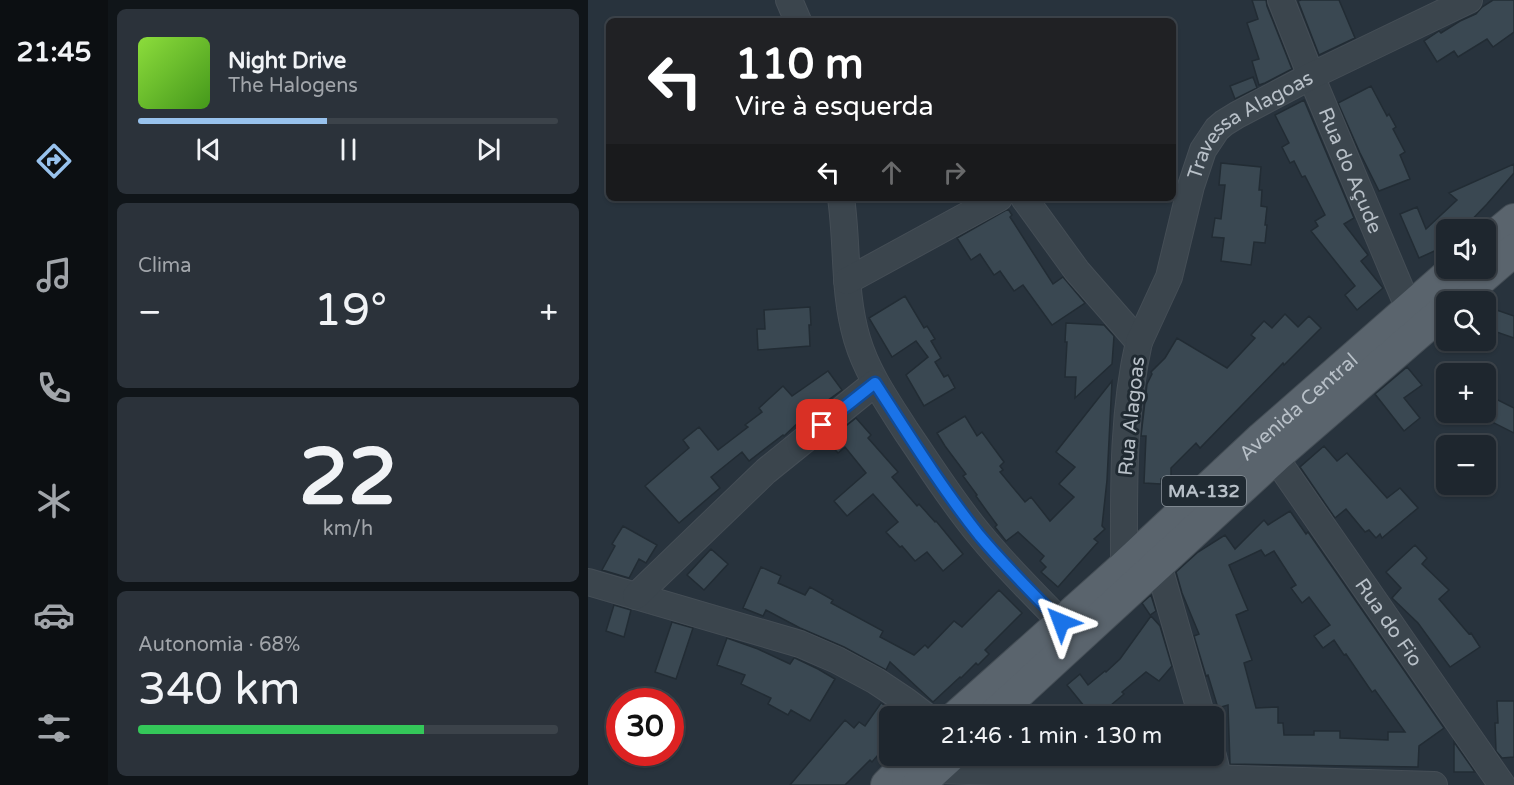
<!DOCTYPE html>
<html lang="pt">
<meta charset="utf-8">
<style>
body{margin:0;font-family:"Varela Round",sans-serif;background:#2b323a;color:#f1f3f6;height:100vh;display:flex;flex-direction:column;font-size:22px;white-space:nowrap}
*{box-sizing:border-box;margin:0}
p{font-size:20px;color:#a1a5aa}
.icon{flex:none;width:33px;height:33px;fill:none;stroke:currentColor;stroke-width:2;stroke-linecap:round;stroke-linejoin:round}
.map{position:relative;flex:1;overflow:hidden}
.drawer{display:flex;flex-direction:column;gap:9px;padding:9px;background:#101519;width:480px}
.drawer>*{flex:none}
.banner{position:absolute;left:18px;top:18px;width:570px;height:183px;border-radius:9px;box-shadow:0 2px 4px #0004,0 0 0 2px #3c434a;background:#202124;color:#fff;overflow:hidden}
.buttons{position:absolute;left:848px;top:219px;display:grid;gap:12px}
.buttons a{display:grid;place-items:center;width:60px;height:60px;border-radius:9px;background:#1e262e;box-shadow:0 2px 4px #0004,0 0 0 2px #3c434a;font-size:30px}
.speed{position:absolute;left:18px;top:688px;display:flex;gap:12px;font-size:30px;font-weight:700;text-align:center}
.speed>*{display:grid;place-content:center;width:78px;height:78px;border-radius:50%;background:#1e262e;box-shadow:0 2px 4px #0004,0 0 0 2px #3c434a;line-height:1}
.speed .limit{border:9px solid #d22;background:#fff;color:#111}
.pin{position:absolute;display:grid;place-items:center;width:51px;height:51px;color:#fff;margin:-26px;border-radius:12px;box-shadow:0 3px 9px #0006}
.me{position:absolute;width:66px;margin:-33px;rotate:316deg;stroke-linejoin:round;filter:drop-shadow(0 0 4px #0008)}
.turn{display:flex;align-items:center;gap:21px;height:126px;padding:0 30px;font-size:27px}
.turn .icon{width:78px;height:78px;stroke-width:2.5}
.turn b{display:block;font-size:42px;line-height:51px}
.lanes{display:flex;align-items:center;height:57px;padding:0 30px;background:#0003;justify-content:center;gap:30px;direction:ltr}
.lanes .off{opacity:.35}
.big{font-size:45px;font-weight:600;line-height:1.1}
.drawer .tile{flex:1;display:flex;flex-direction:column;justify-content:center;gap:9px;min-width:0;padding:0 21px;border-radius:9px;background:#2b323a}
.drawer .dial{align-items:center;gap:0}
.dial b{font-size:78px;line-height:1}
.song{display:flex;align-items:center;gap:18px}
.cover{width:72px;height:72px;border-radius:9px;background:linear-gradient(135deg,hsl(90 70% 55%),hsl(100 70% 35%))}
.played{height:6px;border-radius:3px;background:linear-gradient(90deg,#98c2ed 45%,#3c434a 45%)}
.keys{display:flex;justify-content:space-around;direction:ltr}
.heat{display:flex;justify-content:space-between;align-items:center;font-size:33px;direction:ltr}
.charge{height:9px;border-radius:4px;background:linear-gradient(90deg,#34c759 68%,#3c434a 0)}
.trip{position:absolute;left:291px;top:706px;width:345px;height:60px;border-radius:9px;background:#1e262e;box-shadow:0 2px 4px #0004,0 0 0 2px #3c434a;font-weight:600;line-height:60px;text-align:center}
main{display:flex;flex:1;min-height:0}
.dock{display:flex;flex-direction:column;width:108px;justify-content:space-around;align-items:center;background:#0c0f12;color:#a1a5aa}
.dock .icon{width:42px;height:42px}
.dock .active{color:#98c2ed}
.dock b{font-size:27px;color:#f1f3f6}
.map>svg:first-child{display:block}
</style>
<main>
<nav class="dock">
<b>21:45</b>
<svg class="icon active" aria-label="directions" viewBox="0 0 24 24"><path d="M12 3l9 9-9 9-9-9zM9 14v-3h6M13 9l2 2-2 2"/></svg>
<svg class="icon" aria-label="music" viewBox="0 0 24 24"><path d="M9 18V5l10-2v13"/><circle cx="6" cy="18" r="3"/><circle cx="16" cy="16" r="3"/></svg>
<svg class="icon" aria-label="phone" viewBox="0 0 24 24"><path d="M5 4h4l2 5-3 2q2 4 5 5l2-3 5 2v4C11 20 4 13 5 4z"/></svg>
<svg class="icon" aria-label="climate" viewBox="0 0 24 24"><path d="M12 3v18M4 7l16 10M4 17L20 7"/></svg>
<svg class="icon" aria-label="car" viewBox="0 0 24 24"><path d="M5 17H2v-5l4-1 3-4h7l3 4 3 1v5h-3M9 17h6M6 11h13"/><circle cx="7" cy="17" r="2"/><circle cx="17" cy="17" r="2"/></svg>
<svg class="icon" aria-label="filters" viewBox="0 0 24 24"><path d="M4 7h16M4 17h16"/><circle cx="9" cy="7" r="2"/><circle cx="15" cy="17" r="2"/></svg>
</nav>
<section class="drawer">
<div class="tile">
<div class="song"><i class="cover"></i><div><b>Night Drive</b><p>The Halogens</p></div></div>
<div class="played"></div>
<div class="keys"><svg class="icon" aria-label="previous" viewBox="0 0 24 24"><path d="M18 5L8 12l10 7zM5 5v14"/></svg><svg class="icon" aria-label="pause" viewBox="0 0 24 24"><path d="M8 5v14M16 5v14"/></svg><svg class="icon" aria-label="next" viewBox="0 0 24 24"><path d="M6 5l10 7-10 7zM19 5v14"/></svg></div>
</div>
<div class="tile"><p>Clima</p>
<div class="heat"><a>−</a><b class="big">19°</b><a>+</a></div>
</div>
<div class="tile dial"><b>22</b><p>km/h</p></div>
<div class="tile"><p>Autonomia · 68%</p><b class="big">340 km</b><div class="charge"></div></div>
</section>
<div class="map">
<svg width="926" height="785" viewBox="0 0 926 785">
<rect width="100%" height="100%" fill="#28333d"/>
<path fill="#3a4852" stroke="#222c34" stroke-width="1.5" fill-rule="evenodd" d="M664,0h14l1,6 25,63 -27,14 -6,2 -7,-24 7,-2 -12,-36 11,-4z
M713,0h38l16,38 -36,17 -21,-54z
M905,0h21v32l-21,15 -6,-8 -29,18 -4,-6 -17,11 -13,-21 15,-10 2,2 19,-12 16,-7 6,-7z
M665,77l4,11 -22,11 -5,-13z
M783,86l16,30 2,-2 7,13 -3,2 12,23 -5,3 10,24 -31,12 -19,-38 -22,-50z
M716,100l50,118 -10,6 24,31 -7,6 22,27 -26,22 -12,-15 10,-9 -44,-55 7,-5 -3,-5 10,-6 -20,-39 -3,1 -8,-16 -4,2 -8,-16 7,-4 -14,-28z
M633,163l40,4 -2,23h3l-1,16 6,1 -2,18h2l-2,18 -11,-1 -3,23 -30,-4 3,-23 -12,-1 3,-19 6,1 4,-34h-6z
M926,164v9l-27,31 -25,26h-16v13l-5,5 -22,10 -19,-44 17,-7 9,22 31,-29 -8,-7z
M420,209l4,6 -2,2 43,67 10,-7 22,26 -33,22 -29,-40 -9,6 -14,-20 -6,4 -14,-21 -9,6 -14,-22z
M317,296l19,32 3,-2 8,13 -4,2 10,17 -6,4 9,15 4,-2 7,13 -31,18 -18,-31 22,-18 -12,-16 -24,16 -23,-39z
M897,306l29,10v22l-29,-10z
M222,307l1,18h-2l1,21 -52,4 -1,-21h8l-1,-19z
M697,314l13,13 11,-11 12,12 -37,37 -1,-2 -83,85 -4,-5 -25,25v11h-10v5l-17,-1 2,-47h-5l6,-52 5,-10 -1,-2 14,-14 12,-20 50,30 28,-30 -4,-3 13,-14 8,7z
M478,323l38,2 10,11 -2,28 -37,34 1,-21h-11l2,-35h-2z
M819,367l15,18 -18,13 16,20 -16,13 -29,-37z
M240,371l14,19 -40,29 -18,17 -1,-1 -34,26 -7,-9 -31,25 9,11 -41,35 -34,-37 44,-38 -6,-8 16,-13 19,23 30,-23 -3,-2 17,-13 -3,-4 24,-22 9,10z
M524,381l-5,99 -5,46 3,3 -11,10 4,3 -40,45 -17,-15 5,-5 -6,-6 4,-5 -26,-24 -12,9 -11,-14 2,-2 -11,-15 -10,-14 1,-1 -14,-19 3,-2 -21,-28 -8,-13 28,-17 12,20 5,-4 22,30 -4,4 3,4 -3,2 25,30 6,-5 19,24 24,-24 -15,-13 16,-17 -19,-15z
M902,396l24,12v25l-34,-17 2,-4h3v-6z
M268,418l15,17 -3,3 30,34 -6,5 25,29 2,-2 16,18 1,-1 27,33 -20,17 -16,-19 -12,9 -13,-15 -2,1 -14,-15 12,-10 -25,-28 -26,22 -13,-15 32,-28 -21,-26 -7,6 -11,-12z
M736,446l13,15 10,-8 40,45 13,-10 18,20 -36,30 -2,-4 -4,4 -7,-8 -4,2 -19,-23 -11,9 -35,-51z
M702,511l16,23 2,-2 136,196 -25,18 -1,21 -188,-3 -2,-59 -10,3 -10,-33 -2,1 -12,-40 5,-2 -17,-41 -6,-21 22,-20 27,-17 10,14 29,-29 4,5zM673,550l4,6 9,-5 22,34 -5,3 11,15 7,-6 21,28 -16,11 9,12 11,-8 10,15 2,-1 26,38 3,-2 30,42h-17v8l-48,-2v-7h-26v4h-30l-1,-12h-5v-16l-22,1 -12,-45 8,-3 -16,-45 12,-5 -19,-45z
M35,526l34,19 -11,18 -7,-4 -10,19 -27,-8 13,-24 -3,-2z
M827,545l12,13 -5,6 27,26 -10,9 30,35 2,-1 9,14 -30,20 -32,-44 -26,-25 9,-10 -15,-16z
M123,549l17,15 -24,26 -17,-15z
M173,567l20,9 -3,7 27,12 5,-8 23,13 -2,3 52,28 -3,6 34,18 11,-10 3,3 26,-27 8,6 37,-37 23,23 -37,37 4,4 -11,11 -2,-2 -15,15 -1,-1 -27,25 -43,-40 -4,8 -42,-23 -44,-19 -34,-18 -3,6 -20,-8z
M563,595l5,16 -6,4 -8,-12z
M26,605l17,5 -7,27 -18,-6z
M563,616l9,10 12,40 -13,15 -13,-9 -24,20 2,2 -27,23h-4l-26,-32 13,-11 8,11 17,-14 1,1 14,-13z
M84,622l21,6 -17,51 -21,-7z
M139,638l31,11 32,15 4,-6h1l23,11 17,10 -25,42 -19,-11 -3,5 -20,-11 3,-6 -30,-14 4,-9 -28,-10z
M909,701h17v56l-12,1 -6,-7 -1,-28h3z
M293,703l21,14h-12v24l-18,21 -2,-2 -25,25h-55l55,-65 9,8 5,-6 6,4z
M866,742l21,30h-21z"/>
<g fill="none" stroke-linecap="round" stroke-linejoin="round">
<defs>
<g id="minor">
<path d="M201,0l9,21"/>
<path id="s1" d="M693,0l30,76 98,233"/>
<path d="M253,198c7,47 2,94 16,141 10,34 30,62 49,92 24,35 47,72 74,104 25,31 54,59 81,87"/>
<path d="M436,198l53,73 62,71c-17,74 -15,149 -15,225"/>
<path d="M259,281l152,-83"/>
<path id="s2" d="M551,342l30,-65 22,-91 12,-36 14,-21 7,-6 13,-8 74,-39 158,-76"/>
<path id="s3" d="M677,443l237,342"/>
<path d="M570,564l44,153"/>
<path d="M0,582l212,62 37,16 39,21 30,20 21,16"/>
<path d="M48,596l130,-125 109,-88"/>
<path d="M625,756l7,29"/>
<path d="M347,770l499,15"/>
</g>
<g id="major">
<path d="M897,244l29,-24"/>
<path d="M866,302l60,-52"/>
<path id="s4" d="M368,717l168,-150 138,-129 194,-170"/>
<path d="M404,717l284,-261 170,-147"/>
<path d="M299,785l29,-29"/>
<path d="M330,785l32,-29"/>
</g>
</defs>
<use href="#minor" stroke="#454e56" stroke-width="28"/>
<use href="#major" stroke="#454e56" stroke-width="34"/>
<use href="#minor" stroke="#3b454d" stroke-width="26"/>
<use href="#major" stroke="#5a646d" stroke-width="32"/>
</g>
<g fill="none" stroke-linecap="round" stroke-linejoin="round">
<defs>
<path id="route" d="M234,425l53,-42c33,51 66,104 104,152 26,31 54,59 82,87"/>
</defs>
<use href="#route" stroke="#114b97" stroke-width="15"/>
<use href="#route" stroke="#1a73e8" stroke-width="10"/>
</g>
<g text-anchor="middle" stroke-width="6" stroke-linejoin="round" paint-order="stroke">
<rect fill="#202a32" stroke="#8a939b" stroke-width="1.5" x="574" y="476" width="84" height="30" rx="4.5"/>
<g font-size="18" font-weight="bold" fill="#b8c0c8">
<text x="616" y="497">MA-132</text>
</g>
<g font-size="20" fill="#b8c0c8" stroke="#202a32">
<text dy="7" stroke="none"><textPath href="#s2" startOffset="255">Travessa Alagoas</textPath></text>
<text dy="7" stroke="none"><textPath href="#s1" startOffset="184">Rua do Açude</textPath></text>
<text dy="7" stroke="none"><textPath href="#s4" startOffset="462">Avenida Central</textPath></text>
<text transform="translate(543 416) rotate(-84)" y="7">Rua Alagoas</text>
<text dy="7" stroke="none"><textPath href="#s3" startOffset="218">Rua do Fio</textPath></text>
</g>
</g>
</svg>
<div class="buttons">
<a><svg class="icon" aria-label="sound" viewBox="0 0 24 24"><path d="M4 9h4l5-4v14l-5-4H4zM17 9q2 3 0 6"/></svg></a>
<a><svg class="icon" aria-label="search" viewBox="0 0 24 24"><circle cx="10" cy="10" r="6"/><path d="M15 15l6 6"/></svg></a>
<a>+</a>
<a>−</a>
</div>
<div class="speed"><div class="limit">30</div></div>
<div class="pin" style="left:234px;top:425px;background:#d93025"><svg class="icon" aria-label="arrive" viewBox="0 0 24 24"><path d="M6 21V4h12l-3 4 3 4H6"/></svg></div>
<svg class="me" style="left:473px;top:622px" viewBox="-20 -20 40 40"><path d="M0-17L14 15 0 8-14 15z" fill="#1a73e8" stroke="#fff" stroke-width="4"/></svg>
<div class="trip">21:46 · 1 min · 130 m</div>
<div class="banner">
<div class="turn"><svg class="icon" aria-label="left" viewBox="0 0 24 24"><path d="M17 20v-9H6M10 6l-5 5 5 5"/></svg><div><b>110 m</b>Vire à esquerda</div></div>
<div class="lanes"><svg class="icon" aria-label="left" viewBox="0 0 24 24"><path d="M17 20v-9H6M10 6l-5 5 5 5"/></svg><svg class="icon off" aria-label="ahead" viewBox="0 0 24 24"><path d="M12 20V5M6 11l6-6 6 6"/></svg><svg class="icon off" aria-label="right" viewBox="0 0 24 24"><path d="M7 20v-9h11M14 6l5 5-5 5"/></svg></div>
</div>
</div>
</main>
